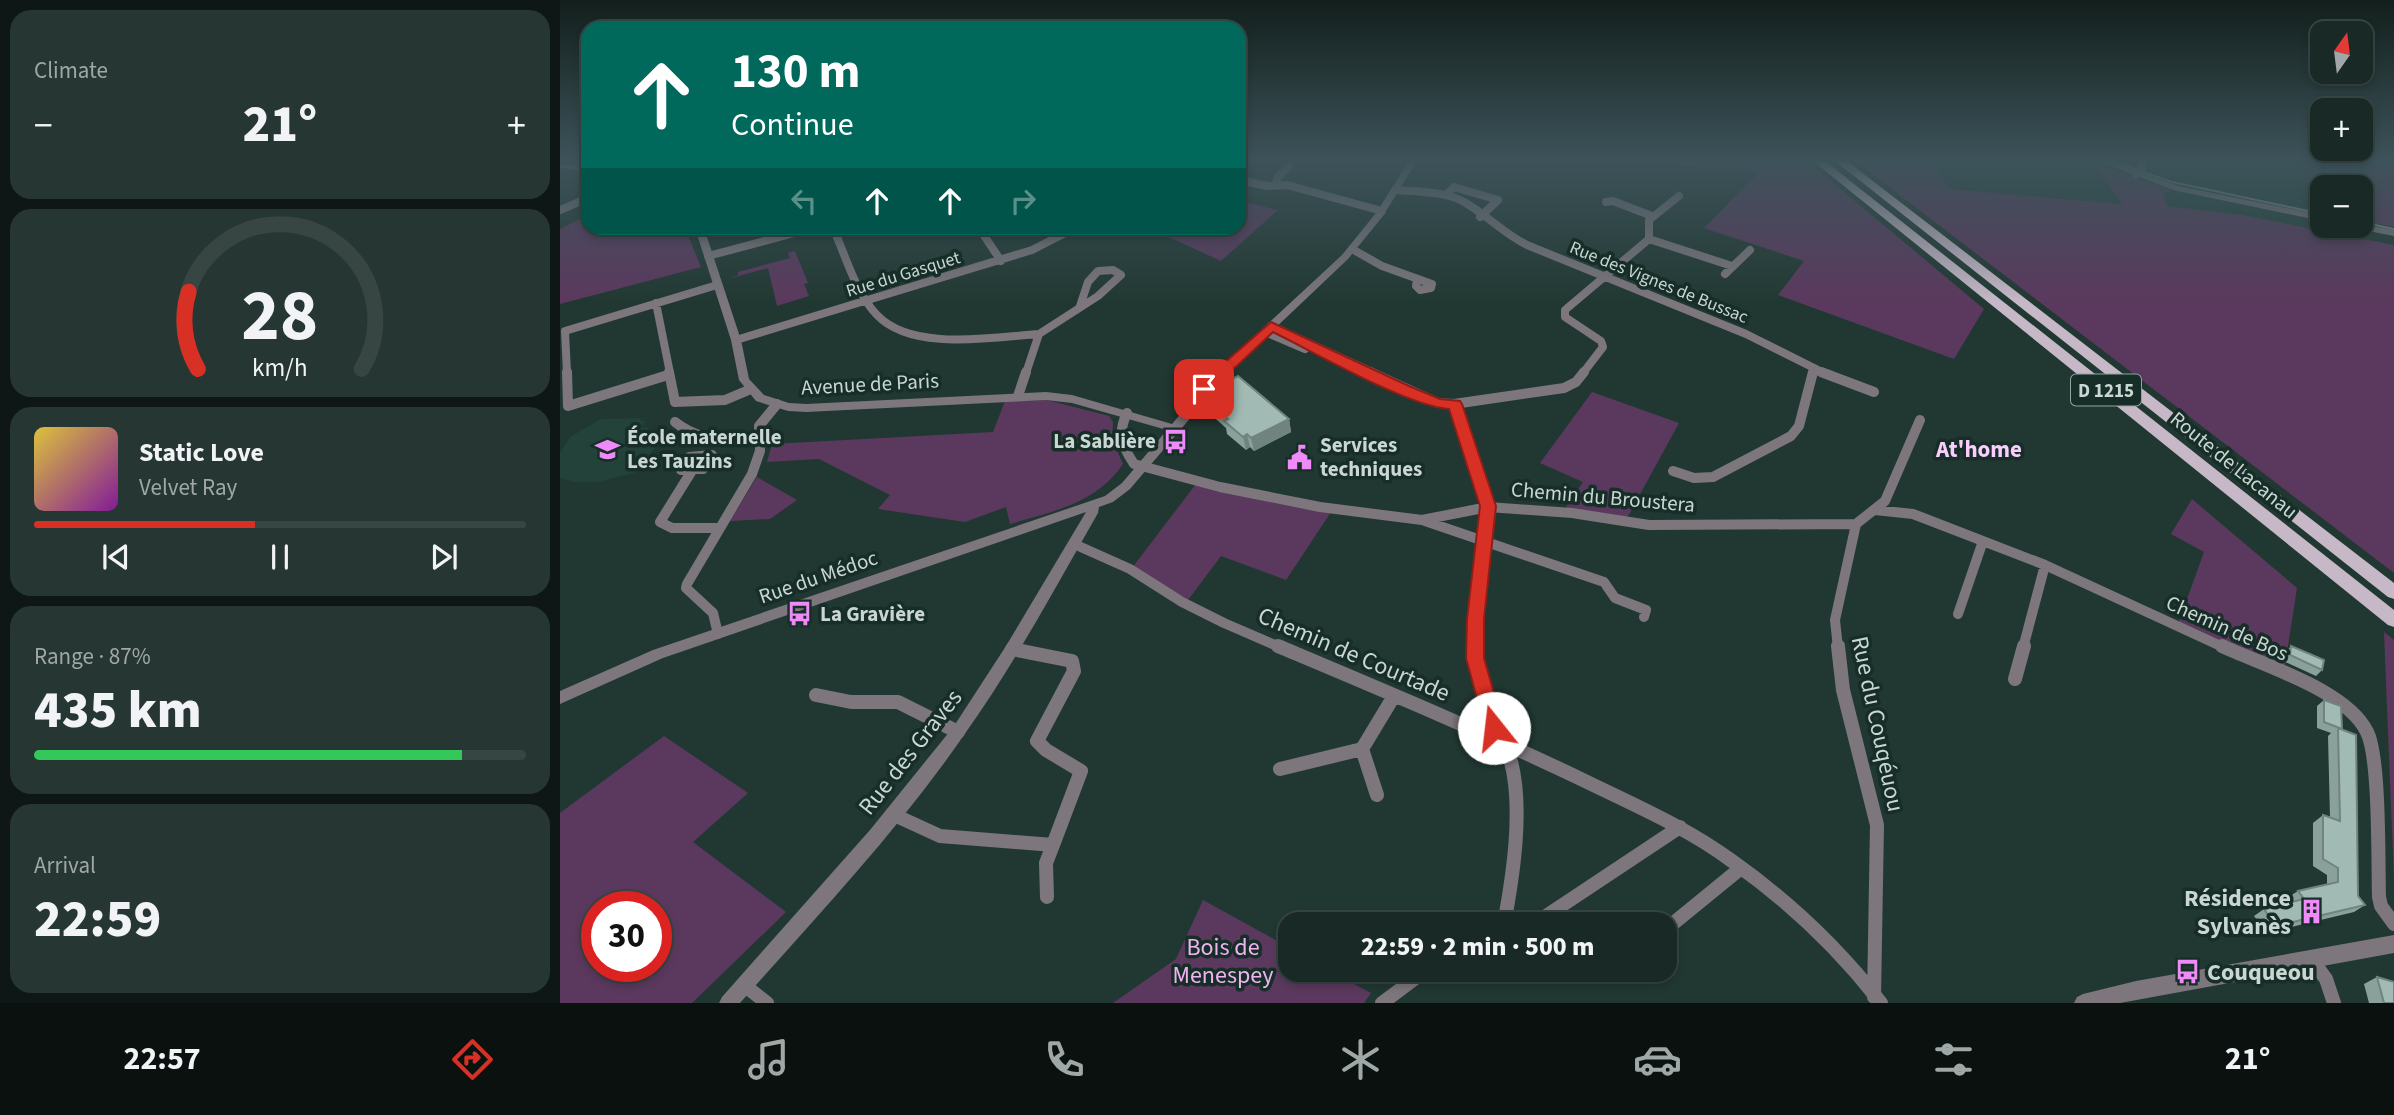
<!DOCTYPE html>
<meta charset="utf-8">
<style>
body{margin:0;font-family:"Source Sans 3",sans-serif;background:#263632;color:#f1f3f6;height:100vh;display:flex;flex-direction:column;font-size:26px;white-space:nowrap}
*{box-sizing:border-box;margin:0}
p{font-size:23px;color:#9fa7a7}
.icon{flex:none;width:38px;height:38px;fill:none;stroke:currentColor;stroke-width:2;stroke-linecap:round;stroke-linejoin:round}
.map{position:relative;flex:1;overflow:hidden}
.details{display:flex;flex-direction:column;gap:10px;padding:10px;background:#0e1715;width:560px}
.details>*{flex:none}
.hud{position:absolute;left:21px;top:21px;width:665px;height:214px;border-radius:21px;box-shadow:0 4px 10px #0003,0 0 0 2px #374643;background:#00695c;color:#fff;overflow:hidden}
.needle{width:46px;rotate:14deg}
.buttons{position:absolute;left:1750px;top:21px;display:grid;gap:14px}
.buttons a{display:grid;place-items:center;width:63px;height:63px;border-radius:14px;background:#192a26;box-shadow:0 4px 10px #0003,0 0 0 2px #374643;font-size:35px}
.speed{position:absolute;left:21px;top:891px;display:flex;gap:14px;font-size:35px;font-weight:700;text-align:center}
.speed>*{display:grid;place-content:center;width:91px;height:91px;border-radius:50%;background:#192a26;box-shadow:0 4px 10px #0003,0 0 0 2px #374643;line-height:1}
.speed .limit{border:10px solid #d22;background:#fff;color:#111}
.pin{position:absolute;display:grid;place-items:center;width:60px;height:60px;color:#fff;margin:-30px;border-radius:14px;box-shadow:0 4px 10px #0006}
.me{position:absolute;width:77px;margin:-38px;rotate:344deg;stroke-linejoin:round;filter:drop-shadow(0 0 5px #0008)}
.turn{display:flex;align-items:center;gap:24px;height:147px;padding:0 35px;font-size:32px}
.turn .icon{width:91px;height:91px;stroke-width:2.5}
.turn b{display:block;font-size:49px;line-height:60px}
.lanes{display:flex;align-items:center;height:66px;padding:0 35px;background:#0003;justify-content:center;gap:35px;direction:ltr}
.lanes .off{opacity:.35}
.big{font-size:52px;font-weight:800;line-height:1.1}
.details .tile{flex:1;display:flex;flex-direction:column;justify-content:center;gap:10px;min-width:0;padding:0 24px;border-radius:21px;background:#263632}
.details .dial{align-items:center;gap:0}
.dial svg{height:182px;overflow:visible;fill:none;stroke:#374643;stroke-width:7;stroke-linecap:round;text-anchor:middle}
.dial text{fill:#f1f3f6;stroke:none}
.song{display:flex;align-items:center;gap:21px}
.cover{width:84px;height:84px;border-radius:10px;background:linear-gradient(135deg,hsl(50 70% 55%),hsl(290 70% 35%))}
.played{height:7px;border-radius:4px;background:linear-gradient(90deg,#d93025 45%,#374643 45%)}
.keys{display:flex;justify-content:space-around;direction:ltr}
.heat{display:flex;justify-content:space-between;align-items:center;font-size:38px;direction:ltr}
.charge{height:10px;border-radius:5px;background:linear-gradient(90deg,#34c759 87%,#374643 0)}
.trip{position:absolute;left:718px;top:912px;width:399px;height:70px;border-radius:21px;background:#192a26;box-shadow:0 4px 10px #0003,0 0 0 2px #374643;font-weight:800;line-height:70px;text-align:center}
.tab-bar{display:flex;height:112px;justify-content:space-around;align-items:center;background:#0a110f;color:#9fa7a7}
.tab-bar .icon{width:49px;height:49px}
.tab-bar .selected{color:#d93025}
.tab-bar b{font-size:32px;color:#f1f3f6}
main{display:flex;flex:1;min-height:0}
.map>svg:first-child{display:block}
</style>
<main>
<section class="details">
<div class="tile"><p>Climate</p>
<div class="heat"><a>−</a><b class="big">21°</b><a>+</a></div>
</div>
<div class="tile dial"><svg viewBox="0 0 100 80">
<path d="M14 69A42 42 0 1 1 86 69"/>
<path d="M14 69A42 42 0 0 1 10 35" stroke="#d93025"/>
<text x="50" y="56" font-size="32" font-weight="700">28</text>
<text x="50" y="72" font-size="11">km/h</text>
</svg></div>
<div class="tile">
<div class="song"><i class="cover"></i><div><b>Static Love</b><p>Velvet Ray</p></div></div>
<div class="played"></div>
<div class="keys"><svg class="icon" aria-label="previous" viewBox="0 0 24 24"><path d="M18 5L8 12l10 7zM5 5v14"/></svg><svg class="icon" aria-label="pause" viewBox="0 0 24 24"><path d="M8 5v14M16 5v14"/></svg><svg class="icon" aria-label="next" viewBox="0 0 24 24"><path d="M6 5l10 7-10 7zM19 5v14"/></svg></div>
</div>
<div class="tile"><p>Range · 87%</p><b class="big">435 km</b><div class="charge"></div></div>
<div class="tile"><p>Arrival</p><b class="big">22:59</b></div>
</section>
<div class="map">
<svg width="1834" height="1003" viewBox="0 0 1834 1003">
<rect width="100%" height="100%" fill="#213832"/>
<path fill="#22423a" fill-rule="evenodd" d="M1374,161h433l5,80 -130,-26 -293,-26zM1762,187h39v39h-39z
M81,418l-1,3h5l-4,6 8,1 -2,3 18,3 -28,38 -38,10h-25l-14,-4v-25l10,-16 31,-18z"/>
<path fill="#5b395e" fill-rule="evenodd" d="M1119,161h128l177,148 -30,50 -176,-64 26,-34 -100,-33 55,-56 -80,-7z
M1295,161h79l15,28 173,15 -27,-40 75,26 2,2h-9l4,14 75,9 152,30v328z
M1807,161h27v66l-24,-5z
M679,201l39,9 -57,51 -72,-33h90z
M28,215v13h97l16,39 -141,37v-75z
M235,251l13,32 -4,1 5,12 -32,10 -9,-38 -40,11 10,-4v-3l52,-14 -2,-5z
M1032,392l87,31 -53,97 -64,-7 21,-31 -43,-19z
M487,400l62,16 4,6 -1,18 11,24c-27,40 -70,47 -113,60l-4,-17 -41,15 -87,-13 12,-14 -71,-36 -52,3 5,-18 221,-12 12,-31z
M197,477l40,23 -27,19 -40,2z
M636,484l135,28 -45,68 -65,-24 -33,44 -56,-32z
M1632,499l105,89 -13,84 -106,-48 26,-72 -33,-18z
M1824,632l10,8v241z
M104,736l84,57 -55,49 93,70 -94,91h-132v-190zM37,906h59v60h-59z
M643,900l87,48v22h38l43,23 -7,10h-251l63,-44z"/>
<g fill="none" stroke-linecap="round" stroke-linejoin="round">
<path stroke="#7d767d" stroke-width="8" d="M1576,175l5,-4 2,-10
M679,180l29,6 19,-1 95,26
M716,185l1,-7 12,-12
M835,190c22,2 50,1 69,12 23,13 39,31 63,43l219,89 78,39
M886,195l8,-8 44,13 -18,17
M1046,202l7,-1 39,15
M0,210l28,-12
M273,228c13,28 22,64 44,87 35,37 116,22 162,19l-13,39
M419,228l22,33
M1089,239l83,27
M792,249l30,17 50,18 -1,4 -11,2 -4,-4 1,-6
M148,256l105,-28
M1165,274l25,-24
M96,303l14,70
M711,326l103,47
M705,332l40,17
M479,334l59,-38 23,-21 -8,-5 -15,1 -10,11 -8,24
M176,340l296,-90 43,-22
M7,373l-2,-42 152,-46
M1023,373l20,-26 -2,-6 -36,-24v-7l84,-71v-19l30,-24
M1253,373l1,-5"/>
<path stroke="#7d767d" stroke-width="10" d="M7,372l1,34 100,-31
M109,372l6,30 50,-2 26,-11
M810,372l68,31 16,1 110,-16 12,-6 8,-10
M1261,372l53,20
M458,396l8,-24
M894,404l34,103 -13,112v29
M567,413c-10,21 -5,33 7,51l86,23 100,20 102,13 66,-13 84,6 77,12 207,-1
M115,422c24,19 56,21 85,17
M152,455l-9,14h-10l-33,53 12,6h47
M133,469l-12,1 8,-13 23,-2
M1113,471l21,7 19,-1 78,-41 8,-10 14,-54
M1315,510l38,4 132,51 180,83
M865,521l179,61 11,16 31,12 -2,7
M514,544l56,25 52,33 42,21 58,25
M1398,614l25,-73
M158,634l-5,-21 -27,-25 1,-4 65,-110 8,-23 -1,-25 18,-22
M1278,648l-3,-28 21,-96 29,-23 35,-81
M1463,648l22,-83"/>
<path stroke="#7d767d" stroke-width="14" d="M718,646c102,43 205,86 305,134 51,25 103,47 149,81 55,39 108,89 149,142
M915,646c0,25 9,60 20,83 4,10 12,19 15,29 14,48 3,118 -6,166
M1278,646l5,44 34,135 -3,172
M1662,646c40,19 125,44 145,86 13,25 11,131 12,165l2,9 13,18
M1455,679l9,-33
M256,695l35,7h47l60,30
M802,749l15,46
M720,769l82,-20 32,-53
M332,814l48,22 113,9 28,-74 -35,-21 -9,-9 37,-70 -2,-10 -60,-12
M487,897l-1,-34 7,-18
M974,924l146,-97
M1110,926l71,-58
M1752,960l14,19 8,24
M184,985l23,18
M822,1003l35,-26 20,-7"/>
<path fill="#7d767d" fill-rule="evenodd" d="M849,161h8l-34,55 -35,43 -116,110 -102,120 -17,13 -14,5 -1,6c-43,75 -84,152 -134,222 -66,96 -147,181 -224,268h-21l3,-6 148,-167 84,-104 52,-80 80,-134 -423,146 -103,46v-13l93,-41 452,-154 17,-13 45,-53 -95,-27 -26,-3 -240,12 -18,-1 -32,-10 -17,-21 -8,-40 -36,-112h9l37,112 8,39 15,16 25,8 17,1 240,-12 26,3 100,29 49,-57 121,-112 34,-42z
M1538,161h13l67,25 144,29v6l-149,-31z
M0,164l28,2v6l-28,-4z
M1801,224l33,6v6l-36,-7 -5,-3h8z
M1834,935v18l-274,50h-46l3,-6 6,-3 53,-13z"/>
<path fill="#c6b8c7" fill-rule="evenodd" d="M1253,161h12l569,449v17l-6,-2z
M1275,161h12l547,422v16l-6,-2z"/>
<path stroke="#7f908b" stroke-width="2" d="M1552,161l60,21 150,32
M1801,222l33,7"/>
</g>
<path fill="#8aa19b" d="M645,393l84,26 2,13 -37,19 -4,-4 -4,3 -19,-16 -1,-6 -18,-16 -4,-13 3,-1z
M1731,646l31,24 -6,6 -33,-15 2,-8z
M1764,700l18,29 16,167 7,9 -11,7 -88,21 -12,-17 10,-7 26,-7 -3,-4 11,-7 29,-7v-9l-14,-9v-43l10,-8 7,2 -2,-81 3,-3 -14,-5v-22z
M1817,977l17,26h-25l-5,-19z"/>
<path fill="#71837e" d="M729,419l2,13 -37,19 -3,-13z
M687,434l3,13 -4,3 -3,-13z"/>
<path fill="#a1bbb4" stroke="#71837e" stroke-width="2" d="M678,376l51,43 -38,19 -4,-4 -4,3 -19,-16 4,-2 -24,-20 6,-2 -5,-4z
M1731,646l33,14 -2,10 -32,-15z
M1764,700l17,6 1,23 -18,-7z
M1778,728l18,7 2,161 7,9 -89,21 -12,-17 40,-10 -6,-8 40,-9v-14l-15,-9v-44l17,6z
M1817,977l17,5v21h-10z"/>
<linearGradient id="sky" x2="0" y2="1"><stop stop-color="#121f1c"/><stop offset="0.53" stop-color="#3d535a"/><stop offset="1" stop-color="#3d535a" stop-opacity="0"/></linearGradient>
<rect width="1834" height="302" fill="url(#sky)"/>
<path fill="#d93025" stroke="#8d1f18" stroke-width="2" d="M711,322l138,64 31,13 20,2 2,3 34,102 -12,113v39l20,70 -3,6 -7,2 -6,-2 -3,-6 -19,-70 1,-39 13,-113 -31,-97c-42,-3 -135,-57 -176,-77l-64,60h-10v-7z"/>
<defs>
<symbol id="bus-bare" viewBox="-9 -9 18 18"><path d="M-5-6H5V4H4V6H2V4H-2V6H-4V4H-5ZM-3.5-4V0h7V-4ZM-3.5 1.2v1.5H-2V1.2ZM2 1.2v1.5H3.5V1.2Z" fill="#ee8bf8" stroke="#172e28" stroke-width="2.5" paint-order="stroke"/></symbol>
<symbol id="school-bare" viewBox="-9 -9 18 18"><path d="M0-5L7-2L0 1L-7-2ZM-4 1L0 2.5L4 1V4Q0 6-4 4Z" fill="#ee8bf8" stroke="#172e28" stroke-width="2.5" paint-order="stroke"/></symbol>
<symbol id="civic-bare" viewBox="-9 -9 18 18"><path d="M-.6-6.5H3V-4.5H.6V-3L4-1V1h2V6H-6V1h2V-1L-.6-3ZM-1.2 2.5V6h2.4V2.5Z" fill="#ee8bf8" stroke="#172e28" stroke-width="2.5" paint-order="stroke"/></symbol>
<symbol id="building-bare" viewBox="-9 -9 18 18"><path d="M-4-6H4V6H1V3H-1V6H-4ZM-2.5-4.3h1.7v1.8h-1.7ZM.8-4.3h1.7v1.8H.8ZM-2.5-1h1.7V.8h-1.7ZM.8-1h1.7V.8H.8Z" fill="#ee8bf8" stroke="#172e28" stroke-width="2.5" paint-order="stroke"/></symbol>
</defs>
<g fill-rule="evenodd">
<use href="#bus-bare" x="598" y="424" width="35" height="35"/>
<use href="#school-bare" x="30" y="432" width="35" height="35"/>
<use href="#civic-bare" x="722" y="440" width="35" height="35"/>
<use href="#bus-bare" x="222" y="596" width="35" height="35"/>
<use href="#building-bare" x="1734" y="894" width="35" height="35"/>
<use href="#bus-bare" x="1610" y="954" width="35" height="35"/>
</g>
<g text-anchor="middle" stroke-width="7" stroke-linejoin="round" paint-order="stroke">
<g font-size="18" fill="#c9d6d2" stroke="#172e28">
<text transform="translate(343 274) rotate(-17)" y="6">Rue du Gasquet</text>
<text transform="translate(1099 282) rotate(22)" y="6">Rue des Vignes de Bussac</text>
</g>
<rect fill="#172e28" stroke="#94a49f" stroke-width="2" x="1511" y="374.5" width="70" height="31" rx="5"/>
<g font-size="19" font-weight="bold" fill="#c9d6d2">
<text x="1546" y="397">D 1215</text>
</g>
<g font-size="21" fill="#c9d6d2" stroke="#172e28">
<text transform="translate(310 384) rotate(-3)" y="7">Avenue de Paris</text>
<text transform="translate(1674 465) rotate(39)" y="7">Route de Lacanau</text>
<text transform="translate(1043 497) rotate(5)" y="7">Chemin du Broustera</text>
<text transform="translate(258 577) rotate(-19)" y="7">Rue du Médoc</text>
<text transform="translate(1667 628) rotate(24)" y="7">Chemin de Bos</text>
</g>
<g font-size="21" font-weight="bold" fill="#c9d6d2" stroke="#172e28" text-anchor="start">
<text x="67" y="444">École maternelle<tspan x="67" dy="24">Les Tauzins</tspan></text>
<text x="596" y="448" text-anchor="end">La Sablière</text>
<text x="760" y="452">Services<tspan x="760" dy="24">techniques</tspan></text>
<text x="260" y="621">La Gravière</text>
</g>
<g font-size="23" font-weight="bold" fill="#f9cdfd" stroke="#172e28">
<text x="1419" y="457">At'home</text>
</g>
<g font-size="24" fill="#c9d6d2" stroke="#172e28">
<text transform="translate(794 654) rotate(23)" y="8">Chemin de Courtade</text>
<text transform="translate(1318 724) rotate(78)" y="8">Rue du Couqéuou</text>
<text transform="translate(350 752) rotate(-52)" y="8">Rue des Graves</text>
</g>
<g font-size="24" font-weight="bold" fill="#c9d6d2" stroke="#172e28" text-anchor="end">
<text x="1731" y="906">Résidence<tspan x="1731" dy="28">Sylvanès</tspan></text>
<text x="1647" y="980" text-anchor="start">Couqueou</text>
</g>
<g font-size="24" fill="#eeb4f2" stroke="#172e28">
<text x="663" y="955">Bois de<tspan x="663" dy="28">Menespey</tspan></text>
</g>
</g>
</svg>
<div class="buttons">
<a><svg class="needle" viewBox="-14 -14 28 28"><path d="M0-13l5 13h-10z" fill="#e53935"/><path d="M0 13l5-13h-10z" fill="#9fa7a7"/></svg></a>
<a>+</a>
<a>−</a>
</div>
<div class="speed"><div class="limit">30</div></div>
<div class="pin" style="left:644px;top:389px;background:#d93025"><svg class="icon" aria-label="arrive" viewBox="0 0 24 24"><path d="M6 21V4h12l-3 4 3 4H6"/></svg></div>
<svg class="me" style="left:934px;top:728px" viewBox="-20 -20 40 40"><circle r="19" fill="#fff"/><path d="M0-13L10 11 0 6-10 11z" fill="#d93025"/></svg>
<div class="trip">22:59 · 2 min · 500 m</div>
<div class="hud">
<div class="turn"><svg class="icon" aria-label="ahead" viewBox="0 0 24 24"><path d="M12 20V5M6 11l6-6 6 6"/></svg><div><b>130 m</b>Continue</div></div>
<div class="lanes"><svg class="icon off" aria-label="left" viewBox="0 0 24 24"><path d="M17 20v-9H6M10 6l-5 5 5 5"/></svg><svg class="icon" aria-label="ahead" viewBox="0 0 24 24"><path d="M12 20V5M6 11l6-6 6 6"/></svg><svg class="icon" aria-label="ahead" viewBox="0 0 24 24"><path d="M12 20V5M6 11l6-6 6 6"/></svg><svg class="icon off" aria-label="right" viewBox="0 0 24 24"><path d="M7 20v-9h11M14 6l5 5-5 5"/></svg></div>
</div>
</div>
</main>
<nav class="tab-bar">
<b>22:57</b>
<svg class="icon selected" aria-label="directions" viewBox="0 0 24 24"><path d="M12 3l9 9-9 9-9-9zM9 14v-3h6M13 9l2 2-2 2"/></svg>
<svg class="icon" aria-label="music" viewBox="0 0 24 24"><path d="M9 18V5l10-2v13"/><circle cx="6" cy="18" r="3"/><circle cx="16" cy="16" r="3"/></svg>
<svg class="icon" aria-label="phone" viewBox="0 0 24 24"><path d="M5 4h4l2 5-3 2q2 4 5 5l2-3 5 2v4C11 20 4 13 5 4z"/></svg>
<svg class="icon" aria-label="climate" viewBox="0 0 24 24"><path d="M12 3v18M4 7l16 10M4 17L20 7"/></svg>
<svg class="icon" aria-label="car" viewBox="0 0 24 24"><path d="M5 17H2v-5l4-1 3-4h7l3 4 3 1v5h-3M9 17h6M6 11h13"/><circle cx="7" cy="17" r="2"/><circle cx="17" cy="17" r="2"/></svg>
<svg class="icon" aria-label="filters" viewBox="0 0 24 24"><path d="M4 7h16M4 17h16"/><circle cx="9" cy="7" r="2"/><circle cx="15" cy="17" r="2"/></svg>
<b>21°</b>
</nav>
